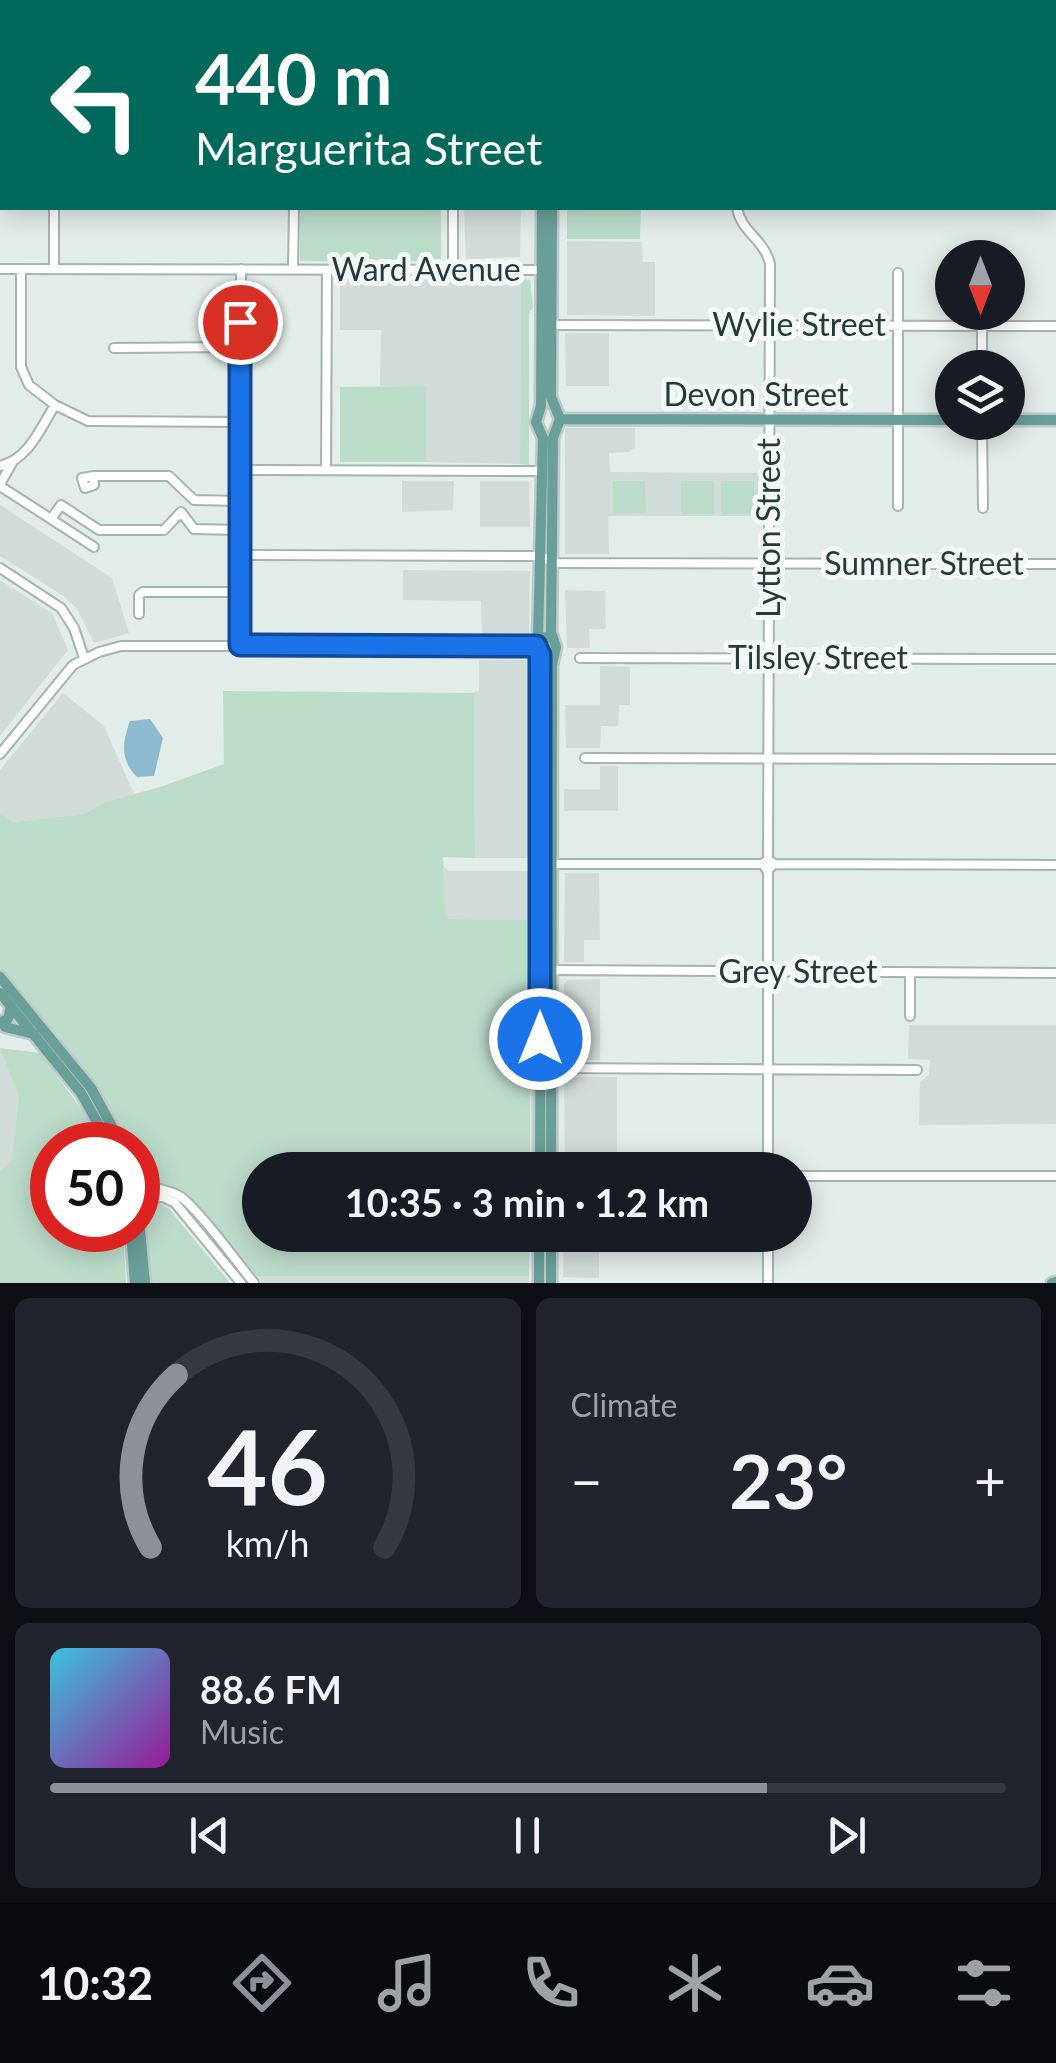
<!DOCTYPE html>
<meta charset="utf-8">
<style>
body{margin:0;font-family:Lato,sans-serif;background:#20242c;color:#f1f3f6;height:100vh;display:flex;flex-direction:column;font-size:38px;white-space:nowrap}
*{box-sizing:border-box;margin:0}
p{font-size:32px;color:#9ea1a6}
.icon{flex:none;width:55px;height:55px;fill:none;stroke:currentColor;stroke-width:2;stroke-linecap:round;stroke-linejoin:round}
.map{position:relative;height:1283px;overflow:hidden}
.sheet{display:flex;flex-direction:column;gap:15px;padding:15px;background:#0d0f14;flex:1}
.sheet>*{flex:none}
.banner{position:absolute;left:0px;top:0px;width:1058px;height:210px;box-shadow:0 5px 25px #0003;background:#00695c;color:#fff;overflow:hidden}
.needle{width:65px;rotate:180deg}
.buttons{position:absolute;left:935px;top:240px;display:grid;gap:20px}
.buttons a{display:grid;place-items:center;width:90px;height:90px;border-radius:50%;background:#171b24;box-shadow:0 5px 25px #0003;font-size:50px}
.speed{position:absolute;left:30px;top:1122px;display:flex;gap:20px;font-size:50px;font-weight:700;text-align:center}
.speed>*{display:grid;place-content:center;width:130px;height:130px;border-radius:50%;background:#171b24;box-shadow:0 5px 25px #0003;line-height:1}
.speed .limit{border:15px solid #d22;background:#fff;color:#111}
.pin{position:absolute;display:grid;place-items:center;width:85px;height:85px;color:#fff;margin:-42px;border:5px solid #fff;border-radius:50%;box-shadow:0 2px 10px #0007}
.me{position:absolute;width:110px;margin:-55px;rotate:0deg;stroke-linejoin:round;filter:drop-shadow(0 0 8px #0008)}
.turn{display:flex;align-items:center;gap:35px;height:210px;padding:0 30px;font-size:45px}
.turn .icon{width:130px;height:130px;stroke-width:2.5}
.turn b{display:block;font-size:70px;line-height:85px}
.big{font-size:75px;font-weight:700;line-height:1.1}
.sheet .tile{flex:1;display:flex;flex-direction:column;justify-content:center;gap:15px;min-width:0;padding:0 35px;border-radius:15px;background:#20242c}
.sheet .dial{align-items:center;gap:0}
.dial svg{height:260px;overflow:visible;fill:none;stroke:#363941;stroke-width:7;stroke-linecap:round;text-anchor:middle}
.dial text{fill:#f1f3f6;stroke:none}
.song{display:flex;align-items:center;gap:30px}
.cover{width:120px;height:120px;border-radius:15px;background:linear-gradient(135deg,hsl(190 70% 55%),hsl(300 70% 35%))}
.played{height:10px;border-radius:5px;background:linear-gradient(90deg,#8c9099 75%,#363941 75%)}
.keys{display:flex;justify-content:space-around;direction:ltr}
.heat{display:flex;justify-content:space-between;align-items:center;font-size:55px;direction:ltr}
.sheet .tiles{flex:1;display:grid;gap:15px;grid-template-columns:1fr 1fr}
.tile:last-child{grid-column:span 2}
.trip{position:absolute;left:242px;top:1152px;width:570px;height:100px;border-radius:50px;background:#171b24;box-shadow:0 5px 25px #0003;font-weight:700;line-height:100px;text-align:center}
.menu{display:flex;height:160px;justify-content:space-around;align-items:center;background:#090b0e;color:#9ea1a6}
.menu .icon{width:70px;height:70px}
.menu .current{color:#8c9099}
.menu b{font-size:45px;color:#f1f3f6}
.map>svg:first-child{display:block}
</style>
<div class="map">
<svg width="1056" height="1283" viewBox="0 0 1056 1283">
<rect width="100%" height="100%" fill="#e2ece9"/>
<path fill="#d1dbd8" d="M464,208h57l-1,49 -54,2z
M567,241l75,1 1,20h12v54l-88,-1z
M340,279h181l-1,185 -94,-2v-75l-46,-1 1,-56h-41z
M565,333h44v53h-43z
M565,428h70v19l-6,5 -20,1 1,19 150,1v43h-152l1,38h-44z
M402,481h52l-1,29 -51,2z
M480,481h49l1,46h-50z
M0,505l112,73 17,55 -35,10 -17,-34 -12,-12 -65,-41z
M403,570l127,1 -1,63h-47l-1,-33 -78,-1z
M0,580l52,33 16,37 -68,86z
M565,590l40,1 1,38h-17l1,19h-23z
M479,660h50l1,198h-55l-1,-166 5,-1z
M600,666l30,1v38h-11l-1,21h-17l-1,22h-34l-1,-43h35z
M63,693l41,33 30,68 -20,6 -28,14 -73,8 -13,-8v-44z
M600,766h18v45h-54v-22h36z
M443,866l6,5h82v49l-83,-1 -3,-4z
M565,873h34l1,67h-16v22h-20z
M600,979v81h-36v-76l4,-4z
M909,1025h147v99l-137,1 1,-43 9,-7 1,-15 -22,-1z
M0,1047l19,50 -8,64 -11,10z
M531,1050h4l-1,120h-3z
M564,1077h53v91l-52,-1z
M564,1240h35v38l-36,-1z
M256,1276h273v7h-267z"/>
<path fill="#bcdcca" d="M566,0h490v10l-1,-8z
M300,208h141v53h-141z
M567,208h74l-1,31h-73z
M521,279l9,1 3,27 -4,7v151l-9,-1z
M426,386v76h-86v-75z
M613,481h32l1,32 -33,1z
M681,481h33v33h-33z
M721,481h33v33h-33z
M223,691l251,2 1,165 -32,-1 2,57 3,5 83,1 -1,250h-270v65h270l-1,41h-273l-63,-75 -24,-14 -22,-5 -7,-8 -2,-29h-9l-32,-59 -97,-118v-154l13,8 72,-8 18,-11 60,-17 61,-22z
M0,1048l40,5 53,72 8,20h-49v85h71l3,53h-126v-112l11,-10 8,-64z
M158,1202l11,7 61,74h-78l-6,-74z"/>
<path fill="#8dbace" d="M150,719l13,19 -9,38 -17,1c-17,-18 -15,-33 -7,-56z"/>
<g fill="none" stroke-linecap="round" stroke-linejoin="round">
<path stroke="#8dbace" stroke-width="2.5" d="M724,0v2"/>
<defs>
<path id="minor" d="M294,0v2
M454,0v2
M55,2v-2
M1055,136h1
M737,208c4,24 28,32 33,56l-2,595
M0,269l545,1
M21,269v98l8,18 26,20 33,16 152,1
M54,269v-61
M293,269l1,-61
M453,270v-62
M898,273v233
M551,325l505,1
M114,348l126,-1
M982,368v-56
M982,422l1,86
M0,466c29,-7 40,-37 55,-61
M240,470l303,1
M326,470l1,-200
M94,476l-12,2 3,10 9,-3v-9h75l25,24 46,1
M0,484l12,-21
M0,486l51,33 10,-14 38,25h65l17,-18 13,17 46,1
M51,519l43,28
M241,555l300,1 12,7 503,1
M0,568l61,40 13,20 10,30
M139,614v-19l4,-3h97
M240,645l1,-376
M580,658l476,1
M0,754l73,-89 26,-13 22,-6h415
M585,758l471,1
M550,864h213
M774,864l282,1
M540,970l516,3
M910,972v44
M546,1068l371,2
M768,1170v-298l-5,-8 5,-5 6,5 -6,6
M138,1176c11,16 34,11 48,25 25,24 46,55 68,82
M795,1176h261
M138,1193l19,1 18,9 66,80
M138,1207l10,-8 12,-2
M768,1283v-48"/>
<path id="major" d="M543,2v-2
M554,2v-2
M552,208l-1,189 9,22
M560,419l392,1
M1008,420h48
M538,639l5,-201 -7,-16 5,-16 1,-198
M0,977l91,111 31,57
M0,993l81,100 29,52
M0,1022l8,-3 3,-13
M5,1027l29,7
M540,1170l2,-504 -6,-20 5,-9 11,1
M551,1170l1,-505 4,-18 -5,-15 2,-194 7,-19
M138,1209l7,74
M131,1230l4,53
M539,1283v-48
M551,1283v-48
M1052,1283l4,-1"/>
</defs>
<use href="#minor" stroke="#a5b4b1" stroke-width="12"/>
<use href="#major" stroke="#c1c8c8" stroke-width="15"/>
<use href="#minor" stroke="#fff" stroke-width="8"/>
<use href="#major" stroke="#699f99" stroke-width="10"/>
</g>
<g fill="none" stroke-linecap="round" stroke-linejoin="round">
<defs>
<path id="route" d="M240,322v323l291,1h5l4,9v384"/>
</defs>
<use href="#route" stroke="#114b97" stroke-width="25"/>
<use href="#route" stroke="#1a73e8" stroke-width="18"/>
</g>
<g text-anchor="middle" stroke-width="10" stroke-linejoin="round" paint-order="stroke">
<g font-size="32" fill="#233c39" stroke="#f3f8f6">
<text x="426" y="281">Ward Avenue</text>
<text x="799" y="336">Wylie Street</text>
<text x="756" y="406">Devon Street</text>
<text transform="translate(769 528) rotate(-90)" y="11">Lytton Street</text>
<text x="924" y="575">Sumner Street</text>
<text x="818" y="669">Tilsley Street</text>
<text x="798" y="983">Grey Street</text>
</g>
</g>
</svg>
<div class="buttons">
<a><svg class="needle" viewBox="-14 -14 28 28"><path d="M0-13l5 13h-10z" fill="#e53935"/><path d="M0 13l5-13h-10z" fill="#9ea1a6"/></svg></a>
<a><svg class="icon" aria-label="layers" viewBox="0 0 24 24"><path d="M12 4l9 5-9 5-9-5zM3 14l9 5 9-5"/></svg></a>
</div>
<div class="speed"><div class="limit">50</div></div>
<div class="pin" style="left:240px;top:322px;background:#d93025"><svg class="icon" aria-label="arrive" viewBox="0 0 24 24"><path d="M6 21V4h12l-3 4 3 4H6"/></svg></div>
<svg class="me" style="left:540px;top:1039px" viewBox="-20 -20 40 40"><circle r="17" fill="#1a73e8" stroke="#fff" stroke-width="3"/><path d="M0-11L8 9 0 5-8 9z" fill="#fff"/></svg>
<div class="trip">10:35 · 3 min · 1.2 km</div>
<div class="banner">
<div class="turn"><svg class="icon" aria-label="left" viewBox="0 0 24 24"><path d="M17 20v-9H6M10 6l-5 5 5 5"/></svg><div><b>440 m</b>Marguerita Street</div></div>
</div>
</div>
<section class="sheet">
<div class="tiles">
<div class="tile dial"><svg viewBox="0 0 100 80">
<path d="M14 69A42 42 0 1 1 86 69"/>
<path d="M14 69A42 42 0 0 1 22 16" stroke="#8c9099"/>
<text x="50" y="56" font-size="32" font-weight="700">46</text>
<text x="50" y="72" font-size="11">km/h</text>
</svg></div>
<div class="tile"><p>Climate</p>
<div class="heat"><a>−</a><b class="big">23°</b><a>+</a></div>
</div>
<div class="tile">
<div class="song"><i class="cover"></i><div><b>88.6 FM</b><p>Music</p></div></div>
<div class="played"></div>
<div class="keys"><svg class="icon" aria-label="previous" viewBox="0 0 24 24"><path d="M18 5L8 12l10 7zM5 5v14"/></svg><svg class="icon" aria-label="pause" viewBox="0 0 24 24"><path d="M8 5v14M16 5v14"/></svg><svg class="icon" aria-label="next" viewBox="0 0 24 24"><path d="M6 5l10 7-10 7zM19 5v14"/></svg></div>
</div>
</div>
</section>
<nav class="menu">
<b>10:32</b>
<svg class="icon current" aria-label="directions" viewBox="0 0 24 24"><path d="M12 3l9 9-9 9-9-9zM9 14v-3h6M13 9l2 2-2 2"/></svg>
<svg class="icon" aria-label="music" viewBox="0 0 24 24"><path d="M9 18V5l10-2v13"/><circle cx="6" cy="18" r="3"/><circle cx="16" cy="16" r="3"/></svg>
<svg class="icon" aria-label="phone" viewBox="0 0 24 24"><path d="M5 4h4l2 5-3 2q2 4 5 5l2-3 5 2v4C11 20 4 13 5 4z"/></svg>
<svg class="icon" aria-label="climate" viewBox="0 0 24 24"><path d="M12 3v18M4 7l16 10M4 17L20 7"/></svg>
<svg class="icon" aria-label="car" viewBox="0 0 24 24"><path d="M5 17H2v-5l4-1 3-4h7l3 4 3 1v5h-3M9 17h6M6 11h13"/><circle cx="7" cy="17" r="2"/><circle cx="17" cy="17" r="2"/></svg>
<svg class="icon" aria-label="filters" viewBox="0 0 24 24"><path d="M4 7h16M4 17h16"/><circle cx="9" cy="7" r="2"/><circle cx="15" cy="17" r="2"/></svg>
</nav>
